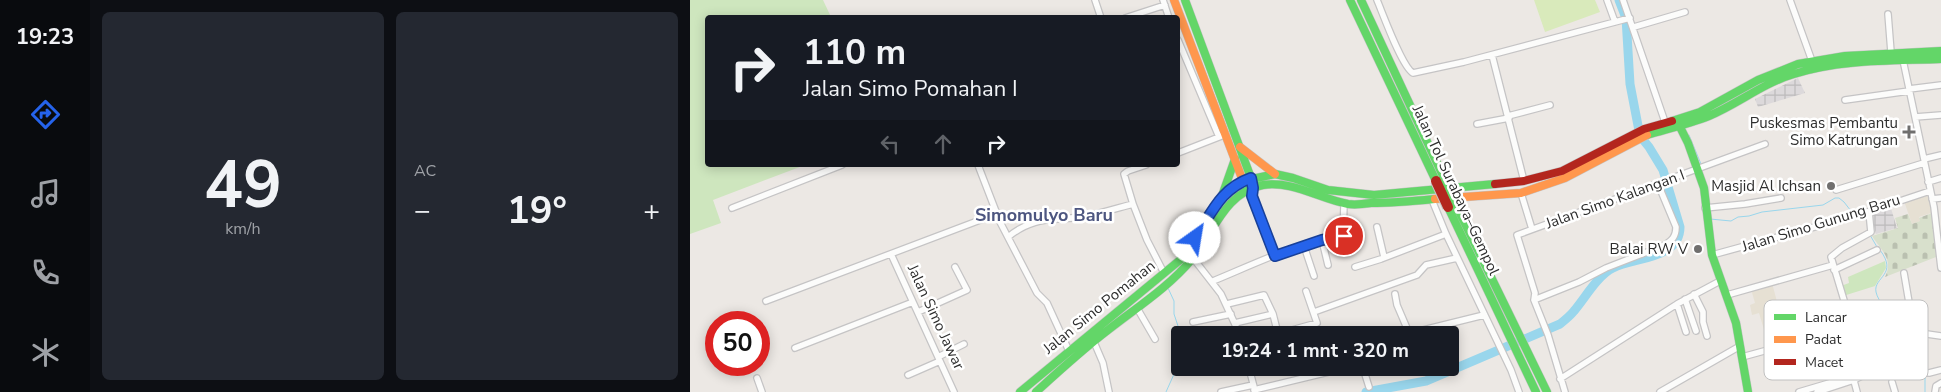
<!DOCTYPE html>
<html lang="id">
<meta charset="utf-8">
<style>
body{margin:0;font-family:"Nunito Sans",sans-serif;background:#242831;color:#f1f3f6;height:100vh;display:flex;flex-direction:column;font-size:19px;white-space:nowrap}
*{box-sizing:border-box;margin:0}
p{font-size:16px;color:#9ea1a6}
.icon{flex:none;width:28px;height:28px;fill:none;stroke:currentColor;stroke-width:2;stroke-linecap:round;stroke-linejoin:round}
.map{position:relative;flex:1;overflow:hidden}
.panel{display:flex;flex-direction:column;gap:12px;padding:12px;background:#0d0f14;width:600px}
.panel>*{flex:none}
.banner{position:absolute;left:15px;top:15px;width:475px;height:152px;border-radius:5px;box-shadow:0 2px 12px #0003;background:#171b24;color:#f1f3f6;overflow:hidden}
.speed{position:absolute;left:15px;top:311px;display:flex;gap:10px;font-size:25px;font-weight:700;text-align:center}
.speed>*{display:grid;place-content:center;width:65px;height:65px;border-radius:50%;background:#171b24;box-shadow:0 2px 12px #0003;line-height:1}
.speed .limit{border:8px solid #d22;background:#fff;color:#111}
.pin{position:absolute;display:grid;place-items:center;width:42px;height:42px;color:#fff;margin:-21px;border:2px solid #fff;border-radius:50%;box-shadow:0 1px 5px #0007}
.me{position:absolute;width:55px;margin:-28px;rotate:32deg;stroke-linejoin:round;filter:drop-shadow(0 0 4px #0008)}
.turn{display:flex;align-items:center;gap:18px;height:105px;padding:0 15px;font-size:22px}
.turn .icon{width:65px;height:65px;stroke-width:2.5}
.turn b{display:block;font-size:35px;line-height:42px}
.lanes{display:flex;align-items:center;height:48px;padding:0 15px;background:#0003;justify-content:center;gap:25px;direction:ltr}
.lanes .off{opacity:.35}
.big{font-size:38px;font-weight:700;line-height:1.1}
.panel .tile{flex:1;display:flex;flex-direction:column;justify-content:center;gap:8px;min-width:0;padding:0 18px;border-radius:8px;background:#242831}
.panel .dial{align-items:center;gap:0}
.dial b{font-size:65px;line-height:1}
.heat{display:flex;justify-content:space-between;align-items:center;font-size:28px;direction:ltr}
.panel .tiles{flex:1;display:grid;gap:12px;grid-template-columns:repeat(2,1fr)}
.trip{position:absolute;left:481px;top:326px;width:288px;height:50px;border-radius:5px;background:#171b24;box-shadow:0 2px 12px #0003;font-weight:700;line-height:50px;text-align:center}
main{display:flex;flex:1;min-height:0}
.menu{display:flex;flex-direction:column;width:90px;justify-content:space-around;align-items:center;background:#090b0e;color:#9ea1a6}
.menu .icon{width:35px;height:35px}
.menu .selected{color:#2563eb}
.menu b{font-size:22px;color:#f1f3f6}
.map>svg:first-child{display:block}
</style>
<main>
<nav class="menu">
<b>19:23</b>
<svg class="icon selected" aria-label="directions" viewBox="0 0 24 24"><path d="M12 3l9 9-9 9-9-9zM9 14v-3h6M13 9l2 2-2 2"/></svg>
<svg class="icon" aria-label="music" viewBox="0 0 24 24"><path d="M9 18V5l10-2v13"/><circle cx="6" cy="18" r="3"/><circle cx="16" cy="16" r="3"/></svg>
<svg class="icon" aria-label="phone" viewBox="0 0 24 24"><path d="M5 4h4l2 5-3 2q2 4 5 5l2-3 5 2v4C11 20 4 13 5 4z"/></svg>
<svg class="icon" aria-label="climate" viewBox="0 0 24 24"><path d="M12 3v18M4 7l16 10M4 17L20 7"/></svg>
</nav>
<section class="panel">
<div class="tiles">
<div class="tile dial"><b>49</b><p>km/h</p></div>
<div class="tile"><p>AC</p>
<div class="heat"><a>−</a><b class="big">19°</b><a>+</a></div>
</div>
</div>
</section>
<div class="map">
<svg width="1251" height="392" viewBox="0 0 1251 392">
<defs>
<pattern id="industrial-grid" width="8" height="8" patternUnits="userSpaceOnUse" patternTransform="scale(1.25)"><rect width="8" height="8" fill="#dcd9db"/><path d="M0 4h8M4 0v8" fill="none" stroke="#bdbbbc"/></pattern>
<pattern id="cemetery-stones" width="16" height="16" patternUnits="userSpaceOnUse" patternTransform="scale(1.25)"><rect width="16" height="16" fill="#d8e0cc"/><path d="M2 7V4a2 2 0 0 1 4 0v3zM10 15v-3a2 2 0 0 1 4 0v3z" fill="#bac0b0"/></pattern>
</defs>
<rect width="100%" height="100%" fill="#ece8e4"/>
<path fill="url(#industrial-grid)" d="M1108,78l7,15 -47,14 -3,-8z
M1200,205l7,23 -21,6 -6,-22z"/>
<path fill="#e6e0d3" d="M1238,193l6,19 -15,5 1,4 -8,3 -8,-23z
M1082,283l12,45 -19,5 -6,-20 -7,2 -2,-10 5,-2 -4,-14z"/>
<path fill="#cee6be" d="M0,0h133l8,17 -123,1v147h97l-92,35 8,23 -31,11z
M1195,261l1,7 -11,18 -32,10 -2,-10 8,-3 -1,-6z"/>
<path fill="url(#cemetery-stones)" d="M1242,213l4,44 -51,20c9,-18 -4,-27 -13,-41l26,-8 -3,-10 13,-4 4,10 8,-3 -1,-3z"/>
<path fill="#d9eabb" d="M844,0h61l5,12 -55,20z"/>
<g fill="none" stroke-linecap="round" stroke-linejoin="round">
<path stroke="#99d6ec" stroke-width="1" d="M999,135l12,29
M1020,219l21,2 7,-4 11,-1 13,-4 61,-7 12,-7h4l5,4 7,9 6,1
M1180,235l7,12
M1190,250c19,25 -7,27 -4,42 2,10 14,21 20,29l12,1
M1224,334l2,15
M1227,353l10,19 -2,7v13
M476,392l13,-29v-34l-5,-15v-13l-6,-13"/>
<path stroke="#99d6ec" stroke-width="9" d="M676,392l60,-11 134,-57c5,-4 10,-8 14,-13 11,-13 24,-36 39,-43 22,-11 67,-9 67,-41l-17,-57 -14,-23 -9,-11 -10,-52 -4,-66 -7,-18"/>
<defs>
<path id="street" d="M405,0l6,18
M473,0l6,18
M687,0c6,14 25,67 36,73l51,-11 166,-44
M917,0l8,22
M933,0l42,122
M1100,0l22,61
M1198,14l3,38
M435,18l40,-13
M944,27l51,-15
M488,40l41,97 7,-3
M802,55l32,126
M1213,60l31,147 7,61
M1219,89l32,-4
M1155,100l64,-9
M818,116l42,-11
M1225,117l26,-2
M787,124l32,-6
M488,153l41,-16
M1234,159l17,-4
M288,165l22,57 37,71 10,10 22,48
M553,181l3,9 6,6 23,60
M1238,182l13,-4
M1146,190l88,-27
M831,193l11,36
M1242,199l9,-1
M742,200l14,34 65,136 8,22
M443,204l-9,-30 4,-3 18,-6
M42,208l110,-43
M1015,208l40,-4 36,-6
M687,227l7,30
M318,237c28,-23 47,-15 79,-21 15,-3 31,-8 46,-12l14,36 17,33
M632,240l6,25
M614,246l10,30
M201,254l63,138
M1022,255l143,-39 75,-25
M503,258l28,36 19,41
M665,267l26,-8 65,-25
M1144,270l43,-20
M1214,273l8,47 -2,9
M523,281c37,-15 92,-42 130,-45l1,-32
M705,294l2,11 12,28
M1004,294l9,18v10l4,14
M1037,295l106,-30
M995,299l11,32
M844,300l45,-18 27,-14 59,-23c7,-5 11,-8 11,-18l-18,-43
M76,301l230,-87
M537,304l37,-9 9,19 -38,9
M987,304l9,28
M447,308l18,31
M1129,308l8,26
M228,312l49,-22 -12,-23
M624,312l103,-37 9,-10 31,-7
M583,314l5,20
M503,322l38,-8
M584,335l43,-12 -11,-32
M713,335l81,-20
M404,342l9,21 6,29
M105,348l118,-46
M248,357l26,-13
M1052,357l110,-30 35,-1 19,2 14,5 21,3
M1179,366l46,-14
M559,368l5,19
M673,368l6,19
M1239,373l12,-3
M218,375l32,-14
M1163,377l4,15
M67,378l5,14
M870,379l117,-75 43,-23
M1202,382l3,10
M564,390l91,-22
M531,392l32,-7
M875,392l-17,-57 -14,-35 1,-7 -18,-58 248,-91
M970,392l80,-46
M1109,392l54,-16 5,1
M1127,392l37,-12 14,-7 1,-7 -17,-39 -21,-70 11,-9 29,-16 -2,-20
M1245,392l1,-6 5,-3"/>
<path id="fast" d="M495,0l66,178
M660,0l86,181
M671,0l83,178
M982,121l28,-9 58,-32 40,-16 47,-8 96,-5
M989,125l9,18 16,45 8,67 24,68 12,69
M957,135c20,-6 42,-11 62,-19 29,-12 54,-33 85,-42 47,-15 98,-13 147,-15
M533,193l12,-34
M765,203l92,189
M758,207l88,185
M330,392l160,-132 41,-63 22,-16 32,-7 18,4 35,12 46,5 121,-11
M346,392c23,-21 47,-43 72,-62 28,-22 61,-43 84,-71 22,-27 33,-67 71,-74 29,-5 57,14 85,19 7,1 16,0 23,-1 21,0 43,-2 64,-4"/>
<path id="slow" d="M484,0l69,181
M550,147l35,27
M745,199l86,-6 44,-15 82,-43"/>
<path id="jam" d="M805,184l29,-3 38,-10 82,-42 28,-8"/>
</defs>
<use href="#street" stroke="#c5c4c5" stroke-width="8"/>
<use href="#fast" stroke="#c5c4c5" stroke-width="9"/>
<use href="#slow" stroke="#c5c4c5" stroke-width="9"/>
<use href="#jam" stroke="#c5c4c5" stroke-width="9"/>
<use href="#street" stroke="#fcfcfb" stroke-width="5.5"/>
<use href="#fast" stroke="#63d668" stroke-width="8"/>
<use href="#slow" stroke="#ff974d" stroke-width="8"/>
<use href="#jam" stroke="#b3261e" stroke-width="8"/>
<defs>
<path id="fast-bridge" d="M754,178l11,25"/>
<path id="jam-bridge" d="M746,181l12,26"/>
</defs>
<use href="#fast-bridge" stroke="#c6c5c4" stroke-width="12" stroke-linecap="butt"/>
<use href="#jam-bridge" stroke="#c6c5c4" stroke-width="12" stroke-linecap="butt"/>
<use href="#fast-bridge" stroke="#63d668" stroke-width="10"/>
<use href="#jam-bridge" stroke="#b3261e" stroke-width="10"/>
</g>
<g fill="none" stroke-linecap="round" stroke-linejoin="round">
<defs>
<path id="route" d="M505,238c17,-25 25,-49 56,-60l2,10 -1,8 23,60 47,-16 22,-4"/>
</defs>
<use href="#route" stroke="#184099" stroke-width="12"/>
<use href="#route" stroke="#2563eb" stroke-width="9"/>
</g>
<g fill="#706f6e" stroke="#fff" stroke-width="2">
<path d="M1216.5 124.5h5v5h5v5h-5v5h-5v-5h-5v-5h5z"/>
<circle cx="1141" cy="186" r="5"/>
<circle cx="1008" cy="249" r="5"/>
</g>
<g text-anchor="middle" stroke-width="5" stroke-linejoin="round" paint-order="stroke">
<g font-size="15" fill="#2e2e2e" stroke="#fff" text-anchor="end">
<text x="1208" y="128">Puskesmas Pembantu<tspan x="1208" dy="17">Simo Katrungan</tspan></text>
<text x="1131" y="191">Masjid Al Ichsan</text>
<text x="998" y="254">Balai RW V</text>
</g>
<g font-size="15" fill="#2e2e2e" stroke="#fff">
<text transform="translate(766 190) rotate(65)" y="5">Jalan Tol Surabaya–Gempol</text>
<text transform="translate(925 199) rotate(-20)" y="5">Jalan Simo Kalangan I</text>
<text transform="translate(1131 223) rotate(-17)" y="5">Jalan Simo Gunung Baru</text>
<text transform="translate(409 307) rotate(-39)" y="5">Jalan Simo Pomahan</text>
<text transform="translate(246 317) rotate(65)" y="5">Jalan Simo Jawar</text>
</g>
<g font-size="18" font-weight="bold" fill="#4d5680" stroke="#fff">
<text x="354" y="221">Simomulyo Baru</text>
</g>
</g>
<rect x="1074" y="300" width="164" height="80" rx="8" fill="#fff" stroke="#c0c0c0" stroke-width="1"/>
<rect x="1084" y="314" width="22" height="6" fill="#63d668"/>
<rect x="1084" y="336" width="22" height="7" fill="#ff974d"/>
<rect x="1084" y="359" width="22" height="6" fill="#b3261e"/>
<g font-size="14" fill="#2e2e2e">
<text x="1115" y="322">Lancar</text>
<text x="1115" y="344">Padat</text>
<text x="1115" y="367">Macet</text>
</g>
</svg>
<div class="speed"><div class="limit">50</div></div>
<div class="pin" style="left:654px;top:236px;background:#d93025"><svg class="icon" aria-label="arrive" viewBox="0 0 24 24"><path d="M6 21V4h12l-3 4 3 4H6"/></svg></div>
<svg class="me" style="left:505px;top:238px" viewBox="-20 -20 40 40"><circle r="19" fill="#fff"/><path d="M0-13L10 11 0 6-10 11z" fill="#2563eb"/></svg>
<div class="trip">19:24 · 1 mnt · 320 m</div>
<div class="banner">
<div class="turn"><svg class="icon" aria-label="right" viewBox="0 0 24 24"><path d="M7 20v-9h11M14 6l5 5-5 5"/></svg><div><b>110 m</b>Jalan Simo Pomahan I</div></div>
<div class="lanes"><svg class="icon off" aria-label="left" viewBox="0 0 24 24"><path d="M17 20v-9H6M10 6l-5 5 5 5"/></svg><svg class="icon off" aria-label="ahead" viewBox="0 0 24 24"><path d="M12 20V5M6 11l6-6 6 6"/></svg><svg class="icon" aria-label="right" viewBox="0 0 24 24"><path d="M7 20v-9h11M14 6l5 5-5 5"/></svg></div>
</div>
</div>
</main>
